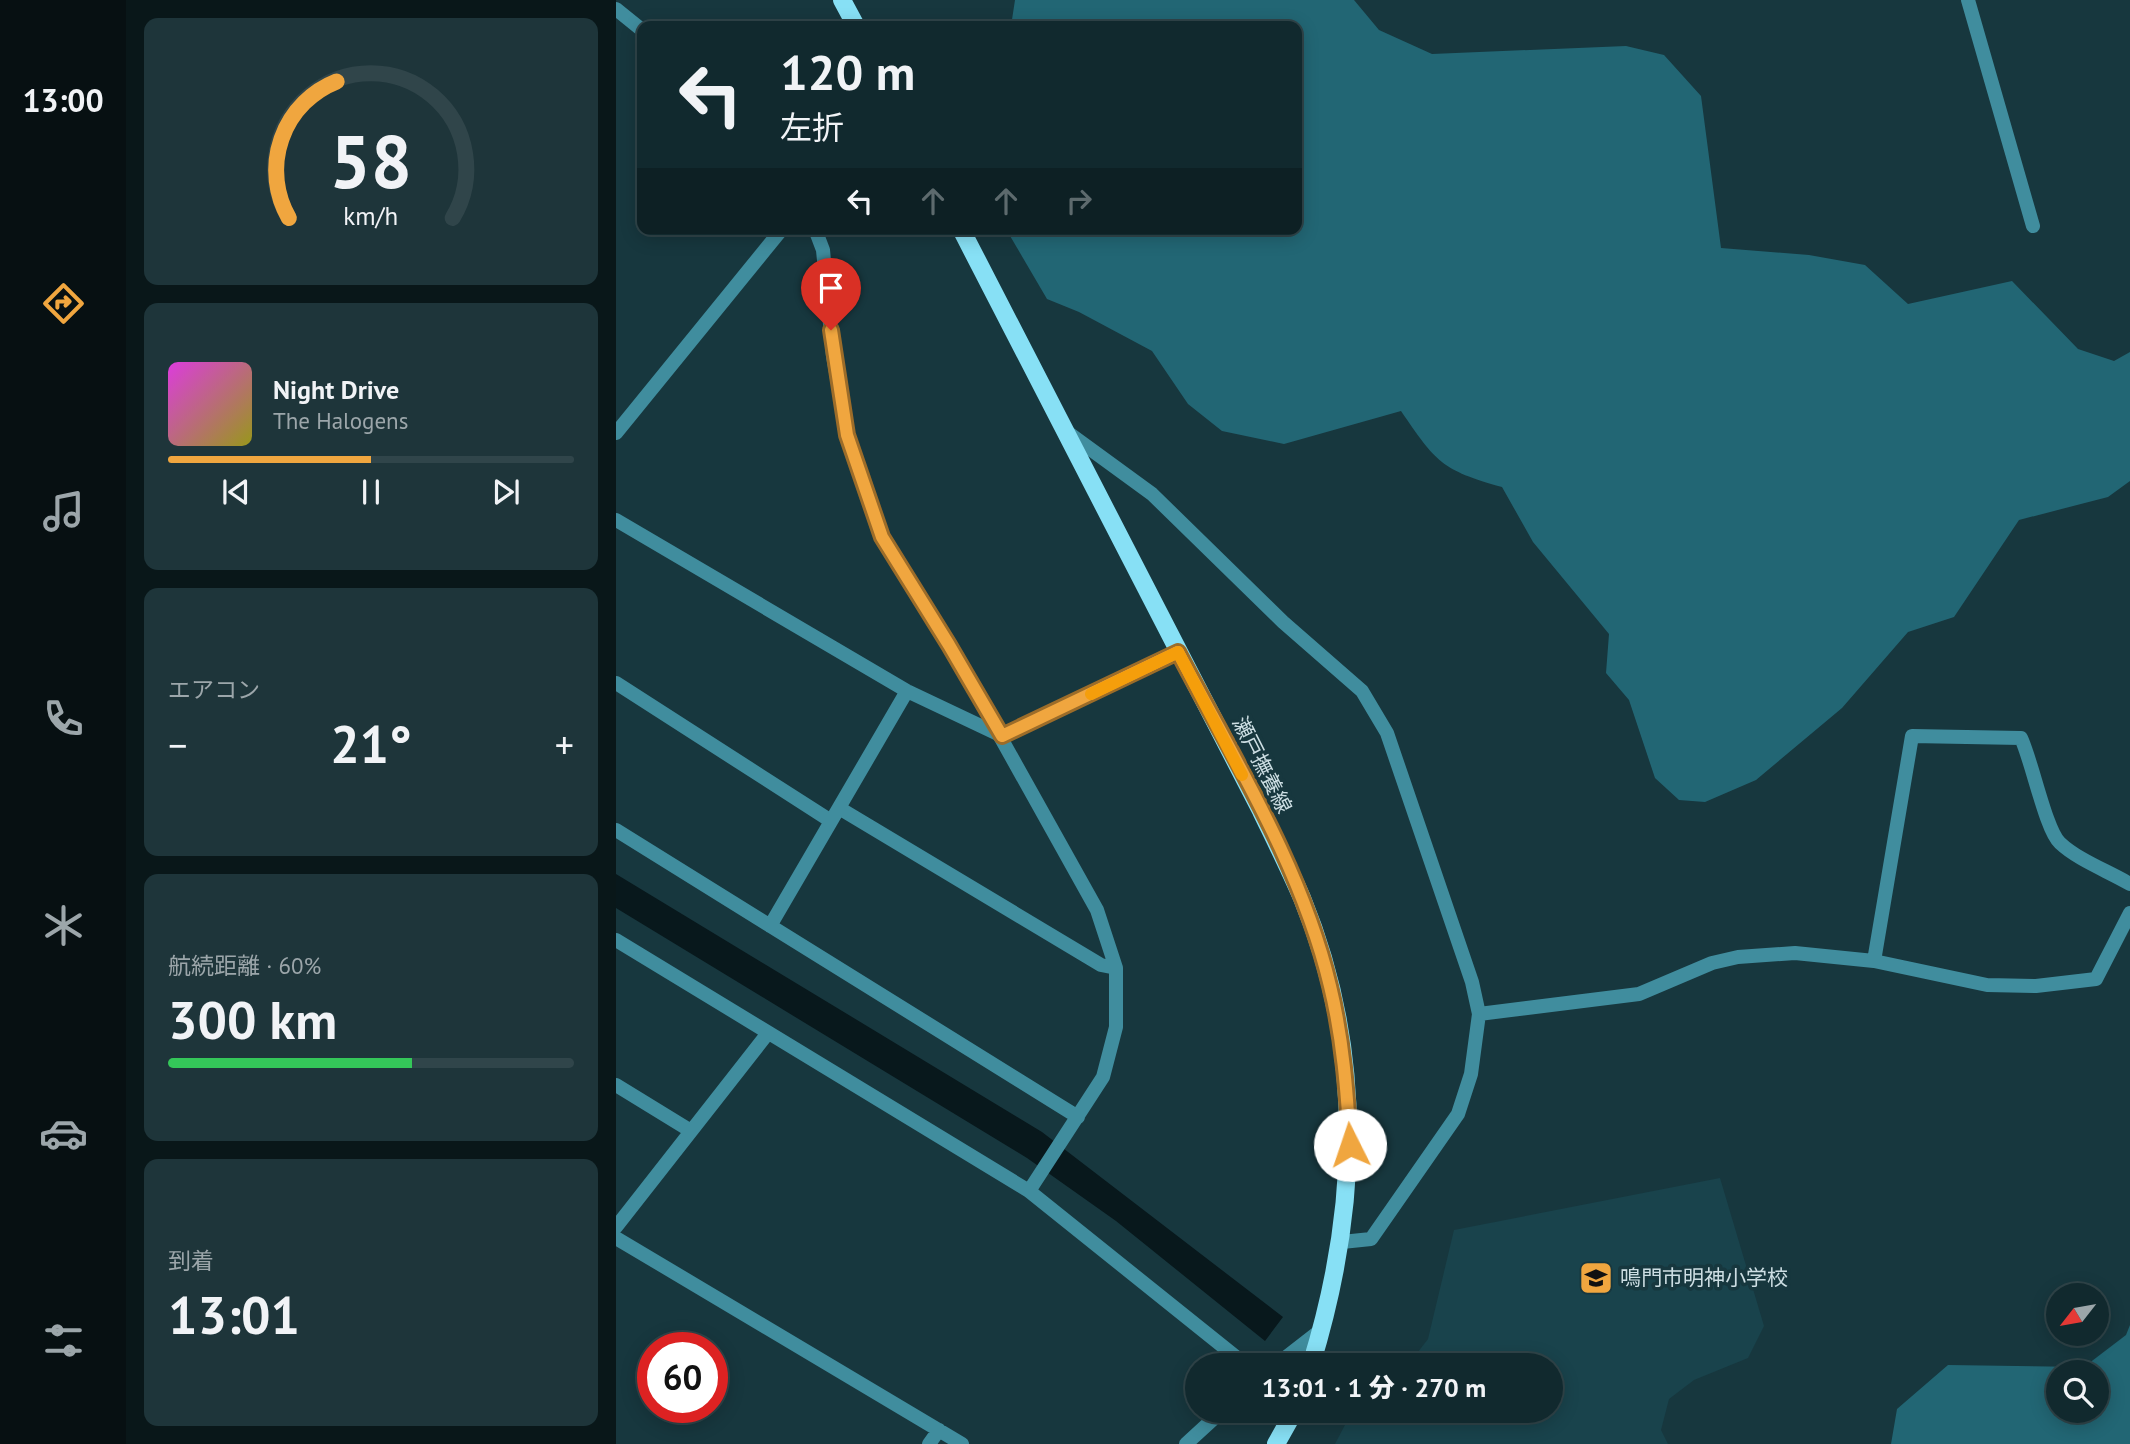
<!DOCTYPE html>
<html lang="ja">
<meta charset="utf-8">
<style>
body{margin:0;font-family:"PT Sans","Noto Sans JP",sans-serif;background:#1e353a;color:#f1f3f6;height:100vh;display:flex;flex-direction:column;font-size:26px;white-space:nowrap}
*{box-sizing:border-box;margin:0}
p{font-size:23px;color:#9ca6aa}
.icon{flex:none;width:38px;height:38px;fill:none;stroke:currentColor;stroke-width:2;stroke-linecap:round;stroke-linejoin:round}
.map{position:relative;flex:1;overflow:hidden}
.details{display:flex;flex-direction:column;gap:18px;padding:18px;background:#091719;width:490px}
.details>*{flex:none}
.guide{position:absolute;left:21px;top:21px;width:665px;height:214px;border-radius:14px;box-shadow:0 4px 18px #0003,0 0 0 2px #30454a;background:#11292e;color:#f1f3f6;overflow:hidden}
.needle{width:46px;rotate:239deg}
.tools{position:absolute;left:1430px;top:1283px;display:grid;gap:14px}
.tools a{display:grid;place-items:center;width:63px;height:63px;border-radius:50%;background:#11292e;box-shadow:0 4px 18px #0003,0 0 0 2px #30454a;font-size:35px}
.speed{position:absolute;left:21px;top:1332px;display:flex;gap:14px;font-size:35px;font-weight:700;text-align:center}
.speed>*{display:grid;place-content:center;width:91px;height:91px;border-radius:50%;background:#11292e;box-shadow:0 4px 18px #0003,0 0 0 2px #30454a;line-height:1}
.speed .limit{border:10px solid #d22;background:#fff;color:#111}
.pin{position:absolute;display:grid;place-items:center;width:60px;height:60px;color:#fff;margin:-72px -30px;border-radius:50% 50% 50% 0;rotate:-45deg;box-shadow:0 0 7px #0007}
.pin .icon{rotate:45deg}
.me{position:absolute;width:77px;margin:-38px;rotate:356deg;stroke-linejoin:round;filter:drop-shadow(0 0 5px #0008)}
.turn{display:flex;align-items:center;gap:24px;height:147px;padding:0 28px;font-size:32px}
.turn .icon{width:91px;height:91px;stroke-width:2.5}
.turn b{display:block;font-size:49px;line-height:60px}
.lanes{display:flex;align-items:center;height:66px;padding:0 28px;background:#0003;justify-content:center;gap:35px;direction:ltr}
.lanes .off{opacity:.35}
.big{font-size:52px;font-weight:800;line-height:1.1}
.details .widget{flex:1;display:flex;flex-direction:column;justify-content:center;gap:10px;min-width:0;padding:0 24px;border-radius:14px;background:#1e353a}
.details .dial{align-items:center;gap:0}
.dial svg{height:182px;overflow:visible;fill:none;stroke:#30454a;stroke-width:7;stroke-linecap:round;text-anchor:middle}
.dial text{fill:#f1f3f6;stroke:none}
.song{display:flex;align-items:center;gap:21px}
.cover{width:84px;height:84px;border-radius:10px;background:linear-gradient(135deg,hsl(300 70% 55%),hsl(60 70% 35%))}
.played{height:7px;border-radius:4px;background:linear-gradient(90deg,#f0a63f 50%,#30454a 50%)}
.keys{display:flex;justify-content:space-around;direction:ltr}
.heat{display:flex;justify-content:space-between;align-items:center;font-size:38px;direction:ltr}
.charge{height:10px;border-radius:5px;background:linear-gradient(90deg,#34c759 60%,#30454a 0)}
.trip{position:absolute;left:569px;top:1353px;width:378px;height:70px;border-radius:35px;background:#11292e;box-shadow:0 4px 18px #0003,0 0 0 2px #30454a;font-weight:800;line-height:70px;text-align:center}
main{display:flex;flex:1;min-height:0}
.tab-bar{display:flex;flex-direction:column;width:126px;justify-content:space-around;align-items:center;background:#071012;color:#9ca6aa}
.tab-bar .icon{width:49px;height:49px}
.tab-bar .current{color:#f0a63f}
.tab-bar b{font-size:32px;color:#f1f3f6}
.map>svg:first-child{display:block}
</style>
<main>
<nav class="tab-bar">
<b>13:00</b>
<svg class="icon current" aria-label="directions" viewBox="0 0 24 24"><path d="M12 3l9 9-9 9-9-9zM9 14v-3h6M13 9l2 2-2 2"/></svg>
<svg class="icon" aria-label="music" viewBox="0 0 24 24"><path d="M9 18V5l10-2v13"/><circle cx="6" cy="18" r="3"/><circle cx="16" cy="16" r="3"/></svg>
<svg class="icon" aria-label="phone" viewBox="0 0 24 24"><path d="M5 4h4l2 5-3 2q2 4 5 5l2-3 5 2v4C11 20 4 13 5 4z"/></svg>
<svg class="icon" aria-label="climate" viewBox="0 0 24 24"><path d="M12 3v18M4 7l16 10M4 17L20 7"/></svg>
<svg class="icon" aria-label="car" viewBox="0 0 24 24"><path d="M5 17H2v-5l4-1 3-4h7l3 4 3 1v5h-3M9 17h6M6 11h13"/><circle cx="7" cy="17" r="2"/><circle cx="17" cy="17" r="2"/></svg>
<svg class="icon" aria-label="filters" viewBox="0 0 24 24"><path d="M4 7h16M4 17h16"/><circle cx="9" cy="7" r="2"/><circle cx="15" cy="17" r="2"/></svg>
</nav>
<section class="details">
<div class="widget dial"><svg viewBox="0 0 100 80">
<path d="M14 69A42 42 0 1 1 86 69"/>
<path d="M14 69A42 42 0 0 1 35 9" stroke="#f0a63f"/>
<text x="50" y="56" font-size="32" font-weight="700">58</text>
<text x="50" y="72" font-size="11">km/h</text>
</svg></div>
<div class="widget">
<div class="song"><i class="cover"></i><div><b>Night Drive</b><p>The Halogens</p></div></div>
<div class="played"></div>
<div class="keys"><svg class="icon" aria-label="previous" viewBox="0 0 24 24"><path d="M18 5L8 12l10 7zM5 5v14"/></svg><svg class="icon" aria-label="pause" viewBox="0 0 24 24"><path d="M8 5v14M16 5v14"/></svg><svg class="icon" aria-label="next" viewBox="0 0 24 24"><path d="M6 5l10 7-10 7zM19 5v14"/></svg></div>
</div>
<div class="widget"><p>エアコン</p>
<div class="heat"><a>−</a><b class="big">21°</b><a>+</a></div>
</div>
<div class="widget"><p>航続距離 · 60%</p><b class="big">300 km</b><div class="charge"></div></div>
<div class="widget"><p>到着</p><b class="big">13:01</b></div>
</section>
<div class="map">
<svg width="1514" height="1444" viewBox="0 0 1514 1444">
<rect width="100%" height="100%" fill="#17373e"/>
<path fill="#19434c" d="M1104,1178l44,148 -16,32 -54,22 -25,19 -8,31 7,14h-333l11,-21 19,-12 185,-1v-45h-142l20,-26 26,-109z"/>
<path fill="#226674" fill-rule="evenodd" d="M399,0h339l25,30 53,24 194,-8 38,9 37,41 20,152 88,7 56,10 43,39 104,-23 66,68 36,12 16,-9v129l-22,16 -89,23 -65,97 -46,15 -66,76 -86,72 -51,22 -26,-2 -24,-22 -26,-78 -23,-27 3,-39 -76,-92 -31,-55c-61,-17 -66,-25 -101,-76l-117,33 -62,-13 -34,-27 -36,-53 -73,-39 -32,-13 -41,-70h291v-203h-286z
M1514,1325v119h-239l6,-35 51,-44 136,2 42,-32zM1442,1372h38v38h-38z"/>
<path fill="#08181c" d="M0,874l426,258 241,185 -18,24 -149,-120 -89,-63 -411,-250z"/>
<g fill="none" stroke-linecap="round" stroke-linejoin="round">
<path stroke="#408d9e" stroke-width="14" d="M0,9l26,21
M199,229l8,21 10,106 14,79 35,102 67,108 148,265 19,58v59l-13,50 -74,114
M451,432l85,62 131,128 79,69 25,42 85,249 7,32 -8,60 -13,40 -87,125 -29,3
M0,433l166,-204
M0,520l291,171 95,45
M0,683l215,138
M386,736l176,-84
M223,808l262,157 15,3
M0,830l462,287
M154,926l137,-235
M0,940l413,251 217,174
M1258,961l38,-225 109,2c11,23 25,93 39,105 18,17 48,28 70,41
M863,1014l160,-20 73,-31 26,-6 57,-4 79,8 113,24 49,1 60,-7 34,-66
M0,1085l75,46
M0,1227l152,-194
M0,1238l346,206
M660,1365l45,-35
M313,1444l10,-14
M570,1444l37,-34"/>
<path stroke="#408d9e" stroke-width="14" d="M1352,0l65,226"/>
<path stroke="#87e0f5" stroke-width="18" d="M226,0l14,26
M345,229l300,582c14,29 28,57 41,87 63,153 57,311 9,467
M660,1444l19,-34"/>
</g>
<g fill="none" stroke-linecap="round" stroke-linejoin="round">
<defs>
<path id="route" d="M215,330l16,105 35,102 67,108 53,91 176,-84c56,107 124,216 152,334 13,53 17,106 20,159"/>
</defs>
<use href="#route" stroke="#9c6c29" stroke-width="18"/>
<use href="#route" stroke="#f0a63f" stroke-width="12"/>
<path stroke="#f59e0b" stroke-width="12" d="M475,694l87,-42 64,123"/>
</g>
<defs>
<symbol id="school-square" viewBox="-11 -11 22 22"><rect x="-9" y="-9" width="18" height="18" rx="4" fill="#f0a63f" stroke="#17373e"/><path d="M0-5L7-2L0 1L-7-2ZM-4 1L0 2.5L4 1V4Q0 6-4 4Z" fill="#111"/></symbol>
</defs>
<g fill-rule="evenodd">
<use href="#school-square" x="961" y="1259" width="38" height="38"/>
</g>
<g text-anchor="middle" stroke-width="7" stroke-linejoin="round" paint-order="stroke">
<g font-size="21" fill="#cddee3" stroke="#17373e">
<text transform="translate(646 765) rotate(63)" y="7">瀬戸撫養線</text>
</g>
<g font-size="21" fill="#cddee3" stroke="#17373e" text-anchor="start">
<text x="1004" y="1285">鳴門市明神小学校</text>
</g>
</g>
</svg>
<div class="tools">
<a><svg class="needle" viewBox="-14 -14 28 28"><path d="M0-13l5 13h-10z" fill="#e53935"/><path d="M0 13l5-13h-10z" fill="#9ca6aa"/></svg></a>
<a><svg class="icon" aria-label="search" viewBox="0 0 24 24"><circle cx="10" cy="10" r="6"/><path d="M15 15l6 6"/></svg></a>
</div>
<div class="speed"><div class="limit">60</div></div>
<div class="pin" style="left:215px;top:330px;background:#d93025"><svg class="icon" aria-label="arrive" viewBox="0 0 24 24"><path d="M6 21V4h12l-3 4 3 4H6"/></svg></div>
<svg class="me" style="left:734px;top:1145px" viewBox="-20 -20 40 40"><circle r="19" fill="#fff"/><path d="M0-13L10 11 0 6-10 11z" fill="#f0a63f"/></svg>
<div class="trip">13:01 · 1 分 · 270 m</div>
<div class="guide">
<div class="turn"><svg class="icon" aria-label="left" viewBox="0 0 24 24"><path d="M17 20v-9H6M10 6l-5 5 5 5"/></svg><div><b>120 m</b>左折</div></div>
<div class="lanes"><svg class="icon" aria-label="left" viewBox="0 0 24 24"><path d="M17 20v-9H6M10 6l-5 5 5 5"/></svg><svg class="icon off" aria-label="ahead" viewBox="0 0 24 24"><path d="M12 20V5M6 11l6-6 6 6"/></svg><svg class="icon off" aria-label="ahead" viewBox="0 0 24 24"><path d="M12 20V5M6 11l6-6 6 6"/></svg><svg class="icon off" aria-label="right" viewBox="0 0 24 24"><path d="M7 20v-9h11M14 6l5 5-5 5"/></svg></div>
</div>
</div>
</main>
